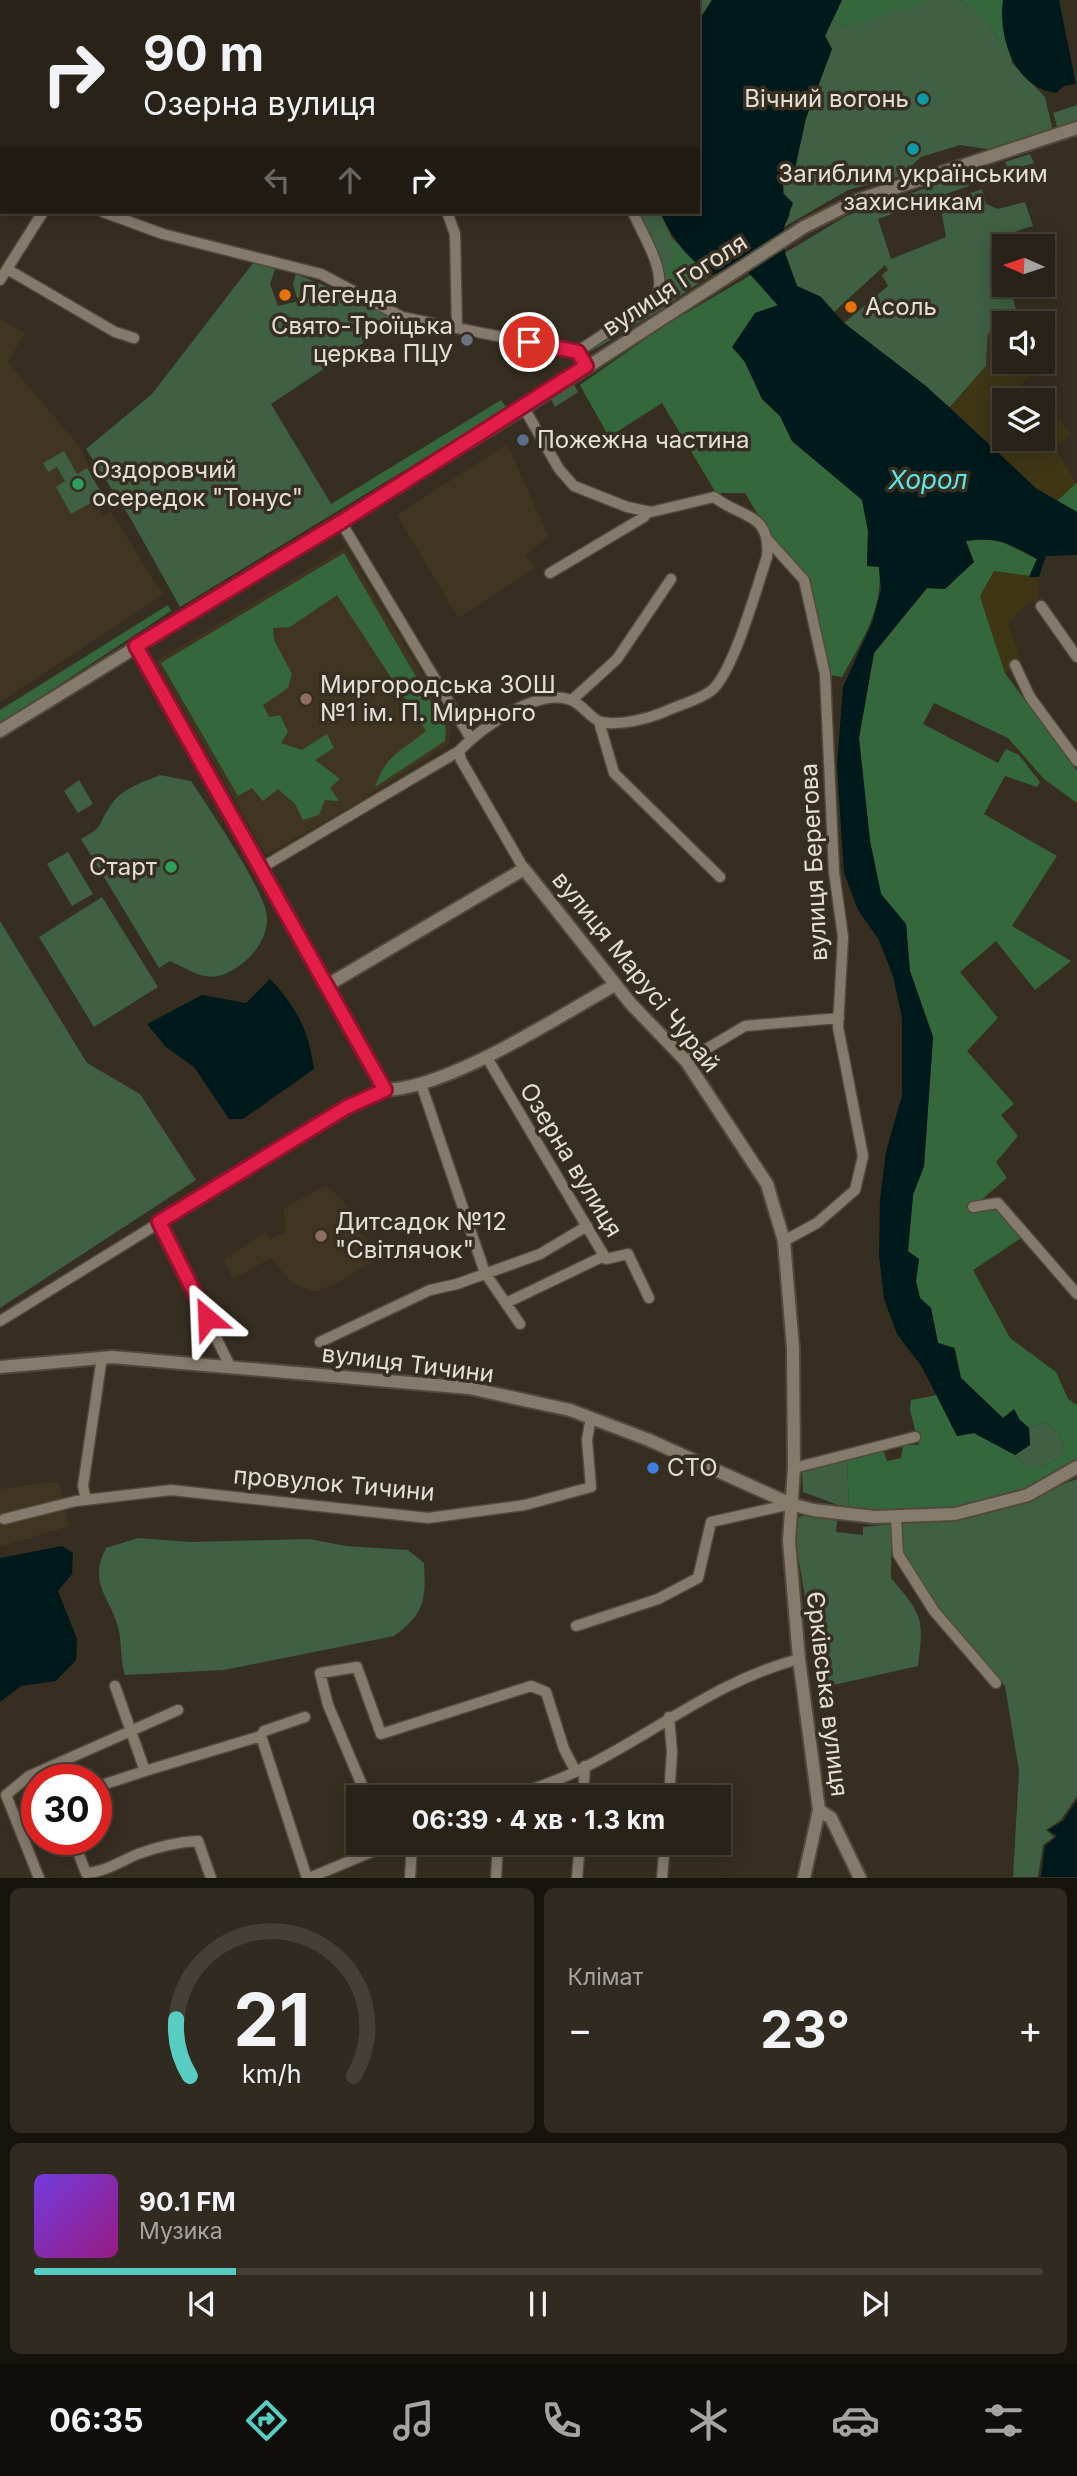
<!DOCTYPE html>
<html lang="uk">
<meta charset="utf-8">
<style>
body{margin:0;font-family:Inter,sans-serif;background:#302a21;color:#f1f3f6;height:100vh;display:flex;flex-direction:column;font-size:26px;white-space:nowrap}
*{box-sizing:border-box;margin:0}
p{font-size:23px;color:#a5a4a2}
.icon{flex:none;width:38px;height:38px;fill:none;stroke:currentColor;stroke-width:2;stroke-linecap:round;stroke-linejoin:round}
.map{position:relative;height:1878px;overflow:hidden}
.details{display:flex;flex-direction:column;gap:10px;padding:10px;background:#16130d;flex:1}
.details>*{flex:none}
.banner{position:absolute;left:0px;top:0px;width:700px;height:214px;box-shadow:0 4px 18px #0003,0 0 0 2px #443f37;background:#282218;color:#f1f3f6;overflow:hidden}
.needle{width:46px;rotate:273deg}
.fabs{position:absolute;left:992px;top:234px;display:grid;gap:14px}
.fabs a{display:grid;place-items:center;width:63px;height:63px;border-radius:0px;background:#282218;box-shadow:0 4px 18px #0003,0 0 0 2px #443f37;font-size:35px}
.speed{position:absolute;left:21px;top:1764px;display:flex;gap:14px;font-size:35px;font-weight:700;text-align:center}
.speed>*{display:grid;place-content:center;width:91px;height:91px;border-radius:50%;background:#282218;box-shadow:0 4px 18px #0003,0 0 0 2px #443f37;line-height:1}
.speed .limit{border:10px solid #d22;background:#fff;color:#111}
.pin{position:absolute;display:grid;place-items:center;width:60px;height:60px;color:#fff;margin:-30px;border:4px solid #fff;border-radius:50%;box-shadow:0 2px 7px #0007}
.me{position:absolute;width:77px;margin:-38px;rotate:334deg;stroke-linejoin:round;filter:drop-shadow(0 0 5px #0008)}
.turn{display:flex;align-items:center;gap:24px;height:147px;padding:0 28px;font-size:32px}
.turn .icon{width:91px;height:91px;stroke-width:2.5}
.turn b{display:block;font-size:49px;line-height:60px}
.lanes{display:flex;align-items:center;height:66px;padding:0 28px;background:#0003;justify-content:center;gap:35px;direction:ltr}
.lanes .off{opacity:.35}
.big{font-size:52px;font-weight:700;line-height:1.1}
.details .card{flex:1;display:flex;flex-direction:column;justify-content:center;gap:10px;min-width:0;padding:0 24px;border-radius:10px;background:#302a21}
.details .dial{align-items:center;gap:0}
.dial svg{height:182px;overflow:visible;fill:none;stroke:#443f37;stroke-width:7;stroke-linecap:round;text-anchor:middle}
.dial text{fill:#f1f3f6;stroke:none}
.song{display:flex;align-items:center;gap:21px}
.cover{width:84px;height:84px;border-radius:10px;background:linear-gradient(135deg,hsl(260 70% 55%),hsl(310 70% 35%))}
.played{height:7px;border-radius:4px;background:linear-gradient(90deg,#57cec1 20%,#443f37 20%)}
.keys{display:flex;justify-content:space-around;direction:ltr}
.heat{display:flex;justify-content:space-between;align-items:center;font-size:38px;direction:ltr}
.details .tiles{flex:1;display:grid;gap:10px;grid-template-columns:1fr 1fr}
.card:last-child{grid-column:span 2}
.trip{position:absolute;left:346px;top:1785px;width:385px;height:70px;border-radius:0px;background:#282218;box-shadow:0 4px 18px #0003,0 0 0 2px #443f37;font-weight:700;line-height:70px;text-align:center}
.dock{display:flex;height:112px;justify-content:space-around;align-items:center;background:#100e0a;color:#a5a4a2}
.dock .icon{width:49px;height:49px}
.dock .on{color:#57cec1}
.dock b{font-size:32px;color:#f1f3f6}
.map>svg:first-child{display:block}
</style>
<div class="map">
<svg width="1077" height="1878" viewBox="0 0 1077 1878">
<rect width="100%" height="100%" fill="#362e20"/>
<path fill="#403521" d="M0,319l25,14 -17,29 71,84 24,50 -8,6 8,14 8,-4 52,83 -163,107z
M507,444l42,93 -24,18 10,13 -77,50 -61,-103z
M345,548l75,122 31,58 -2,16 -89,57 -94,54 -110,-194z
M326,1185l19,18 32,56 -43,26 -21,6 -21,-8 -21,-25 -38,21 -9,-19 41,-28 5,8 15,-8 -1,-24z
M58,1481l11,45 -69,21v-58z"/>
<path fill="#3f6043" d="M648,0h64l-14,22v-20h-52z
M885,0h75l26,20 26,43 33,34 8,34 -60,19 -33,-5 -39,12 -20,19 -53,14 -64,37 6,-12 -6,-20 -1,-18 9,1 14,-60 26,-69 -7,-13 7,-16 13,7z
M1077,105v18l-19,6 -5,-16z
M1030,154l4,9 -26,8 -3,-9z
M989,166l4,11 -115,42 13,40 55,-22 -6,-33 42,-15 4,15 12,5 27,-7 8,24 -38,12 9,32v15h5l9,31 -30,18 -2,32 -36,41 -106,-84 44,-37 -6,-11 6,-5 -3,-5 -51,47 -13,-15 -24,-11 -12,-33 61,-37z
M633,212h27l12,26 39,37 -40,27 -9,-13z
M253,263l22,6 -5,15 8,22 20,-5 -5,-17 3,-10 106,43 -131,87 65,108 -156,95 -48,-86 -46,-72 66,-55z
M663,296l7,8 -73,44 -6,3 -3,-3z
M524,351l15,1 9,7 -14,10z
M573,383l5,9 -23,15 -4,-8z
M64,451l13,23 10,-6 16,28 -32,18 -15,-27 9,-6 -8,-14 -9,5 -5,-9z
M160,775l31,6c16,24 76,113 76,136 1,18 -11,36 -24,46 -31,24 -43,12 -73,-2l-11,7 -78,-129c25,-14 14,-10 28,-31 11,-19 32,-25 51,-33z
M79,780l14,24 -15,9 -14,-22z
M68,852l25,42 -21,12 -25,-42z
M102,897l56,90 -64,40 -55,-90z
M0,921l87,142 53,31 56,86 -196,128z
M1045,1422l12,10 7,14 -2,9 -19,12h-17l-11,-12 15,-10 -1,-17z
M847,1460l2,49 -46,-17 -1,-22z
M1077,1479v317l-16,24 -15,10 8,7 -11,8 -5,32h-25l6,-106 -14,-85 -62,-71 -41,-63 -1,-30 107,-18z
M805,1515l32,6 -1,11 27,3v-8l29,-3 -1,54c32,38 33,40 27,88l-98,22 -25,-151 1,-19z
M138,1538l53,4 118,-3 37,7 62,4 16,13c2,36 1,51 -30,73l-170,34 -99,5c-5,-15 -3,-29 -6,-44 -7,-33 -32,-46 -13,-83z"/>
<path fill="#34683c" d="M842,0h88l-85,27 -13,-7z
M960,0h43l-1,16 10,47 -26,-43z
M666,240l6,1 34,33 -19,8 -17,-3 -5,-6 9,-19z
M751,275l27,31 -45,41 12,15 17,37 18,17 12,25 70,58 6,32 -1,34 12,2c5,42 -18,75 -37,110l-17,-3 -21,-94 -30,-38 -29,-49h-29l-54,-90 -53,34 -29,-52 84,-59z
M501,400l6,8 -171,104 -5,-8z
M1076,483l1,1v28l-20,-11z
M992,537l45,22 -8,18 -35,-5 -14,24 25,77 72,98v32l-33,-24 -36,-41 -74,-35 -11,21 75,39 8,-14 13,6 21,27 -3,5 -32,-11 -21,38 73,42 -45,70 59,35 -36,29 -39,-49 -36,31 38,46 -31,33 47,53 -13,11 17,21 -22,26 11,16 -33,28 24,-3 28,32 -53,35 37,68 46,34 12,27 9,6v62l-49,28 -73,19 -106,-5 -2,-49 36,-11 4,12 14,-3 2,-13h16l-9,-35 1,-10 26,-5 20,41 17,-3 41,22 11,12h17l19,-12 2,-9 -7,-14 -12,-10 -16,6 -9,-8 -17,-2 -42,-40 -6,-30 -17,-5 -7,-35 -11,-9 -4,-18 3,-22 -11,-7 5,-57 11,-29 9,-129 -23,-66 -4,-47 -25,-30 -11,-53 -11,-103 15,-85 53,-65 18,1 11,-11 9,-37z
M344,553l102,175 -1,13 -70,46c11,-33 26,-35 51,-56l-89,-136 -47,32 -17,1 1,12 18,34 -4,14 -25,17 6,12 11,-2 8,17 -7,11 21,7 25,-16 7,14 -19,12 25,19 -10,9 9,13 -14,-1 -6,15 -16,5 -8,-16 -17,-15 -15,12 -11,-13 -14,8 -77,-133z
M168,605l3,6 -171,113v-14z"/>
<path fill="#3f3616" d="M1018,316l3,8h-17v38h39v-11l7,12 -35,25 8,13h-19v38h39v-27l7,-5 21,27 -16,14 21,35 -19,18 -20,-12 -87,-82 36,-41 2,-32z
M994,571l45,6 -1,23 -10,2 -20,22 13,36 -16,13 -25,-77z"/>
<path fill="#00191a" d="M712,0h130l-17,36 7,13 -26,69 -13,60 -10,-1v16l10,10 -9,24 1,26 12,33 24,11 23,26 82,63 111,103 40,23v43l-31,1 -7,21h-10l8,-18c-27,-16 -40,-22 -71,-18l8,21 -29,27 -18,-1 -53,65 -15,85 11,103 11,53 25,30 4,47 23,66 -9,129 -11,29 -5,56 11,8 -3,22 4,17 11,10 7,35 16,5 7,30 42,40 11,-9 6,11 9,8 1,17 -15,10 -41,-22 -17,3 -35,-69 -25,-33 -13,-35 -5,-44 1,-56 6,-47 16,-57v-77l-9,-42 -14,-36 -21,-30 -14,-37 -7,-108 6,-78 29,-64 9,-34 -2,-22 -12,-1 1,-35 -6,-31 -70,-59 -12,-25 -18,-17 -17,-37 -13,-15 23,-34 23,-8 -31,-34 -17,-2 -19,6c-24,-17 -39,-37 -51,-63h38v-190z
M1059,0l17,84 -12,2 -8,7c-42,-6 -58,-55 -53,-93z
M270,979c26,27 39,52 44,90l-71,50h-14l-35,-52 -28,-20 -19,-23 55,-29 44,8z
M62,1546l11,7 -1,21 -14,17 19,48 -1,21 -20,21 -35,5 -21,16v-144z
M1077,1800v77h-36l4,-31 12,-10 -9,-6 15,-9z"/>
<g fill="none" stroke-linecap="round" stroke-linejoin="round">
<defs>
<path id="minor" d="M90,0l1,2
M545,0l4,2
M189,2l2,-2
M409,2v-2
M0,144l2,4
M103,212l60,22 158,40 81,43 175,35 9,14
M447,212l8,22 2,93
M7,269l108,63 19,6
M0,280l43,-68
M577,352l78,-52c15,-26 -12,-63 -22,-88
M341,522l130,217
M768,540l36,40 21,94 9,198 9,65 -5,90 25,129 -8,34 -38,33 -33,18
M550,573l94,-56 4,-5
M1041,606l36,51
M1015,665l15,32 47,64
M572,700l45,-41 54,-80
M599,722l15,51 106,104
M459,751l2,9 63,109
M261,868l198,-117c22,-23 79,-64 112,-51 11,4 20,19 30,22 18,4 46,-3 63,-10 14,-7 36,-12 48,-22 22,-19 45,-104 55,-133 4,-45 -25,-38 -53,-60l-63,15 -24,-5 -53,-21 -15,-17 -35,-61
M486,1056l120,203 22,-5 21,44
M686,1061l59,-35 94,-8
M421,1084l64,189 35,51
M973,1207l25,-4 79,91
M159,1222l71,144
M506,1303l98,-47
M0,1321l347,-214 38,-17
M320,1342l110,-52 27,-6 83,-30 47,-28
M794,1468l121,-31
M86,1500l-3,-14 19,-129
M896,1518l2,36 36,57 62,72
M4,1519l72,-18 95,-11 257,28 97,-13 66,-18 -4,-47 4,-23
M576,1626l82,-27 40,-21 13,-56 80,-18
M115,1686l30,85 116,-35 46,142
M261,1736l3,-5 41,-14
M96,1787l49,-16
M367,1797l-39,-92 -8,-32 37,-6 24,67 150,-48 15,6 18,57 12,23
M510,1797c22,-8 45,-15 65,-25 79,-37 137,-90 224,-113
M583,1797l2,-31
M669,1797l3,-45 -3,-35
M73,1839l13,34c19,-1 35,-12 52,-19 19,-7 39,-12 60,-13l13,37
M39,1878l-33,-83 23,-19 149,-66
M309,1878l84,-35
M410,1878l2,-35
M496,1878l2,-35
M577,1878l3,-35
M662,1878l3,-35"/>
<path id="tertiary" d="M136,647l249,443c65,-2 172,-73 230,-105
M0,731l524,-323 280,-181 54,-27 219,-72
M326,986l198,-117 107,135 55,57 81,123 17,57 9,107 1,120 -5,73 10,118 20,151 12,8 29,60
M0,1367l112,-10 357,31 101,22 79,30 142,64 22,6 62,7 80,-3 73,-19 49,-28
M804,1878l15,-68"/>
</defs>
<use href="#minor" stroke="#504a3e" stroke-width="13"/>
<use href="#tertiary" stroke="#504a3e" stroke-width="16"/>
<use href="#minor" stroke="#847b6c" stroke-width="10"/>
<use href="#tertiary" stroke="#847b6c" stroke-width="12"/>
</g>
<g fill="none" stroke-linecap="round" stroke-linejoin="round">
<defs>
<path id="route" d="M207,1318l-48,-96 188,-115 38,-17 -249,-444 205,-124 245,-156 -8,-14 -49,-10"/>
</defs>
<use href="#route" stroke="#92132f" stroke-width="18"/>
<use href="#route" stroke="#e11d48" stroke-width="12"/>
</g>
<g fill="#0f9aa8" stroke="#362e20" stroke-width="2.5">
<circle cx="923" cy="99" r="7"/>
<circle cx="913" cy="149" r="7"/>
</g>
<g fill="#e8710a" stroke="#362e20" stroke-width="2.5">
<circle cx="285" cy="295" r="7"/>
<circle cx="851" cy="307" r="7"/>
</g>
<circle fill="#6b7280" stroke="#362e20" stroke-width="2.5" cx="467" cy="340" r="7"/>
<circle fill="#5c6f8a" stroke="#362e20" stroke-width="2.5" cx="523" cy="440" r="7"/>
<g fill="#2e9e5b" stroke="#362e20" stroke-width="2.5">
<circle cx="78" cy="484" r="7"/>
<circle cx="171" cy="867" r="7"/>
</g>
<g fill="#8d6e63" stroke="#362e20" stroke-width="2.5">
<circle cx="306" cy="699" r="7"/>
<circle cx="321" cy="1236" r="7"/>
</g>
<circle fill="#3f7fe0" stroke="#362e20" stroke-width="2.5" cx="653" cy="1468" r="7"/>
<g text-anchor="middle" stroke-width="7" stroke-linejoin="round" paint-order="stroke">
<g font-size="24" fill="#e3ded6" stroke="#362e20" text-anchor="start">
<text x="909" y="107" text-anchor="end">Вічний вогонь</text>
<text x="913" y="182" text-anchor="middle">Загиблим українським<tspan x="913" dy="28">захисникам</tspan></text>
<text x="299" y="303">Легенда</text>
<text x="865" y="315">Асоль</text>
<text x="453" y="334" text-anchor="end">Свято-Троїцька<tspan x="453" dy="28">церква ПЦУ</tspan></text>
<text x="537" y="448">Пожежна частина</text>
<text x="92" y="478">Оздоровчий<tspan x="92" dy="28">осередок "Тонус"</tspan></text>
<text x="320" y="693">Миргородська ЗОШ<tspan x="320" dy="28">№1 ім. П. Мирного</tspan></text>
<text x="157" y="875" text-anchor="end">Старт</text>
<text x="335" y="1230">Дитсадок №12<tspan x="335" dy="28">"Світлячок"</tspan></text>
<text x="667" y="1476">СТО</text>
</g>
<g font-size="24" fill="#e3ded6" stroke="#362e20">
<text transform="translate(675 285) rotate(-33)" y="8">вулиця Гоголя</text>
<text transform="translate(814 862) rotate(-93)" y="8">вулиця Берегова</text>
<text transform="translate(636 972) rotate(51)" y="8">вулиця Марусі Чурай</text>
<text transform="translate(571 1160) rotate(59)" y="8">Озерна вулиця</text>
<text transform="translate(408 1364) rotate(7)" y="8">вулиця Тичини</text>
<text transform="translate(334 1484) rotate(5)" y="8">провулок Тичини</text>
<text transform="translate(827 1694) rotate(83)" y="8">Єрківська вулиця</text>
</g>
<g font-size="26" font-style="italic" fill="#5ae7e7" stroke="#362e20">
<text x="928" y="489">Хорол</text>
</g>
</g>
</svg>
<div class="fabs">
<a><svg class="needle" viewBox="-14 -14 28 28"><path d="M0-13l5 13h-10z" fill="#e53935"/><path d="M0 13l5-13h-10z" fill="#a5a4a2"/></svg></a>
<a><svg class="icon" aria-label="sound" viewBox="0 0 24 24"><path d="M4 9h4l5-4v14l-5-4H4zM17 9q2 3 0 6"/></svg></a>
<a><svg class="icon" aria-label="layers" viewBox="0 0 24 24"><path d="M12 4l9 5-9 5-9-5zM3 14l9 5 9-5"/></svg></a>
</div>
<div class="speed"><div class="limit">30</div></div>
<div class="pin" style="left:529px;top:342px;background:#d93025"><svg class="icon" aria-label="arrive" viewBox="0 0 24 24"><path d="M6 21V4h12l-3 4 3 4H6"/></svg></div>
<svg class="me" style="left:207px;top:1318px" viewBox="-20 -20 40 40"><path d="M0-17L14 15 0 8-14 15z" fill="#e11d48" stroke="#fff" stroke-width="4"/></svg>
<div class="trip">06:39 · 4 хв · 1.3 km</div>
<div class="banner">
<div class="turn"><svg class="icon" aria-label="right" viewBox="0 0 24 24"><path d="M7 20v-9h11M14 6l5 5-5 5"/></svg><div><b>90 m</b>Озерна вулиця</div></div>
<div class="lanes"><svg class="icon off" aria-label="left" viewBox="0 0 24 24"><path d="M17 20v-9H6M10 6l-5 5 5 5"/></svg><svg class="icon off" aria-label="ahead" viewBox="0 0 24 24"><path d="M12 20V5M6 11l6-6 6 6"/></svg><svg class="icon" aria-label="right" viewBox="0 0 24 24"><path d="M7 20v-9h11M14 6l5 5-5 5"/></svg></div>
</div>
</div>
<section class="details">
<div class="tiles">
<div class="card dial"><svg viewBox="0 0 100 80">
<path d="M14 69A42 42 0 1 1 86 69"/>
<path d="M14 69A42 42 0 0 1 8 44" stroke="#57cec1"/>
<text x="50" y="56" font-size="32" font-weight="700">21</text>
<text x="50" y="72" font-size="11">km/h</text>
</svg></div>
<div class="card"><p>Клімат</p>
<div class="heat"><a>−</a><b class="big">23°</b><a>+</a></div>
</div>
<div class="card">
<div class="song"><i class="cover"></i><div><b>90.1 FM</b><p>Музика</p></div></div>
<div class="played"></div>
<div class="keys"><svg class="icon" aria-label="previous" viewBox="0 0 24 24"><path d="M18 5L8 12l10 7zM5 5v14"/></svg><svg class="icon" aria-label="pause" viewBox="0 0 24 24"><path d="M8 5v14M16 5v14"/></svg><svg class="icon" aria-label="next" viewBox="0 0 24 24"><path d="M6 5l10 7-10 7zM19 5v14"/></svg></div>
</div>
</div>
</section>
<nav class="dock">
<b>06:35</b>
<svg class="icon on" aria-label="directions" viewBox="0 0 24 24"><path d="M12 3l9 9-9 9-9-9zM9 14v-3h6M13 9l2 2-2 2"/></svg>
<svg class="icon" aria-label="music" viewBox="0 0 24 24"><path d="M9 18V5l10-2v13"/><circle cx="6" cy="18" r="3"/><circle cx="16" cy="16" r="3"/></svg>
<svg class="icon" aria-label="phone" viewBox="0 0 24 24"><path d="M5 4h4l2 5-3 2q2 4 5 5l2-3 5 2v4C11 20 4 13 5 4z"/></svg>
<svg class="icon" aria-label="climate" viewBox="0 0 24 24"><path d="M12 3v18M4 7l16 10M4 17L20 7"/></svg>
<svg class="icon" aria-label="car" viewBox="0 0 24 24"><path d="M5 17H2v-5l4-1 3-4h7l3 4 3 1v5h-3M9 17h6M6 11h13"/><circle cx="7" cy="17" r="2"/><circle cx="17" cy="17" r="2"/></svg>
<svg class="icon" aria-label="filters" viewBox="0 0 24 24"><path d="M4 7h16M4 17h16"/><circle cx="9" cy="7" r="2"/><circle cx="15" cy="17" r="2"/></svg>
</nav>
